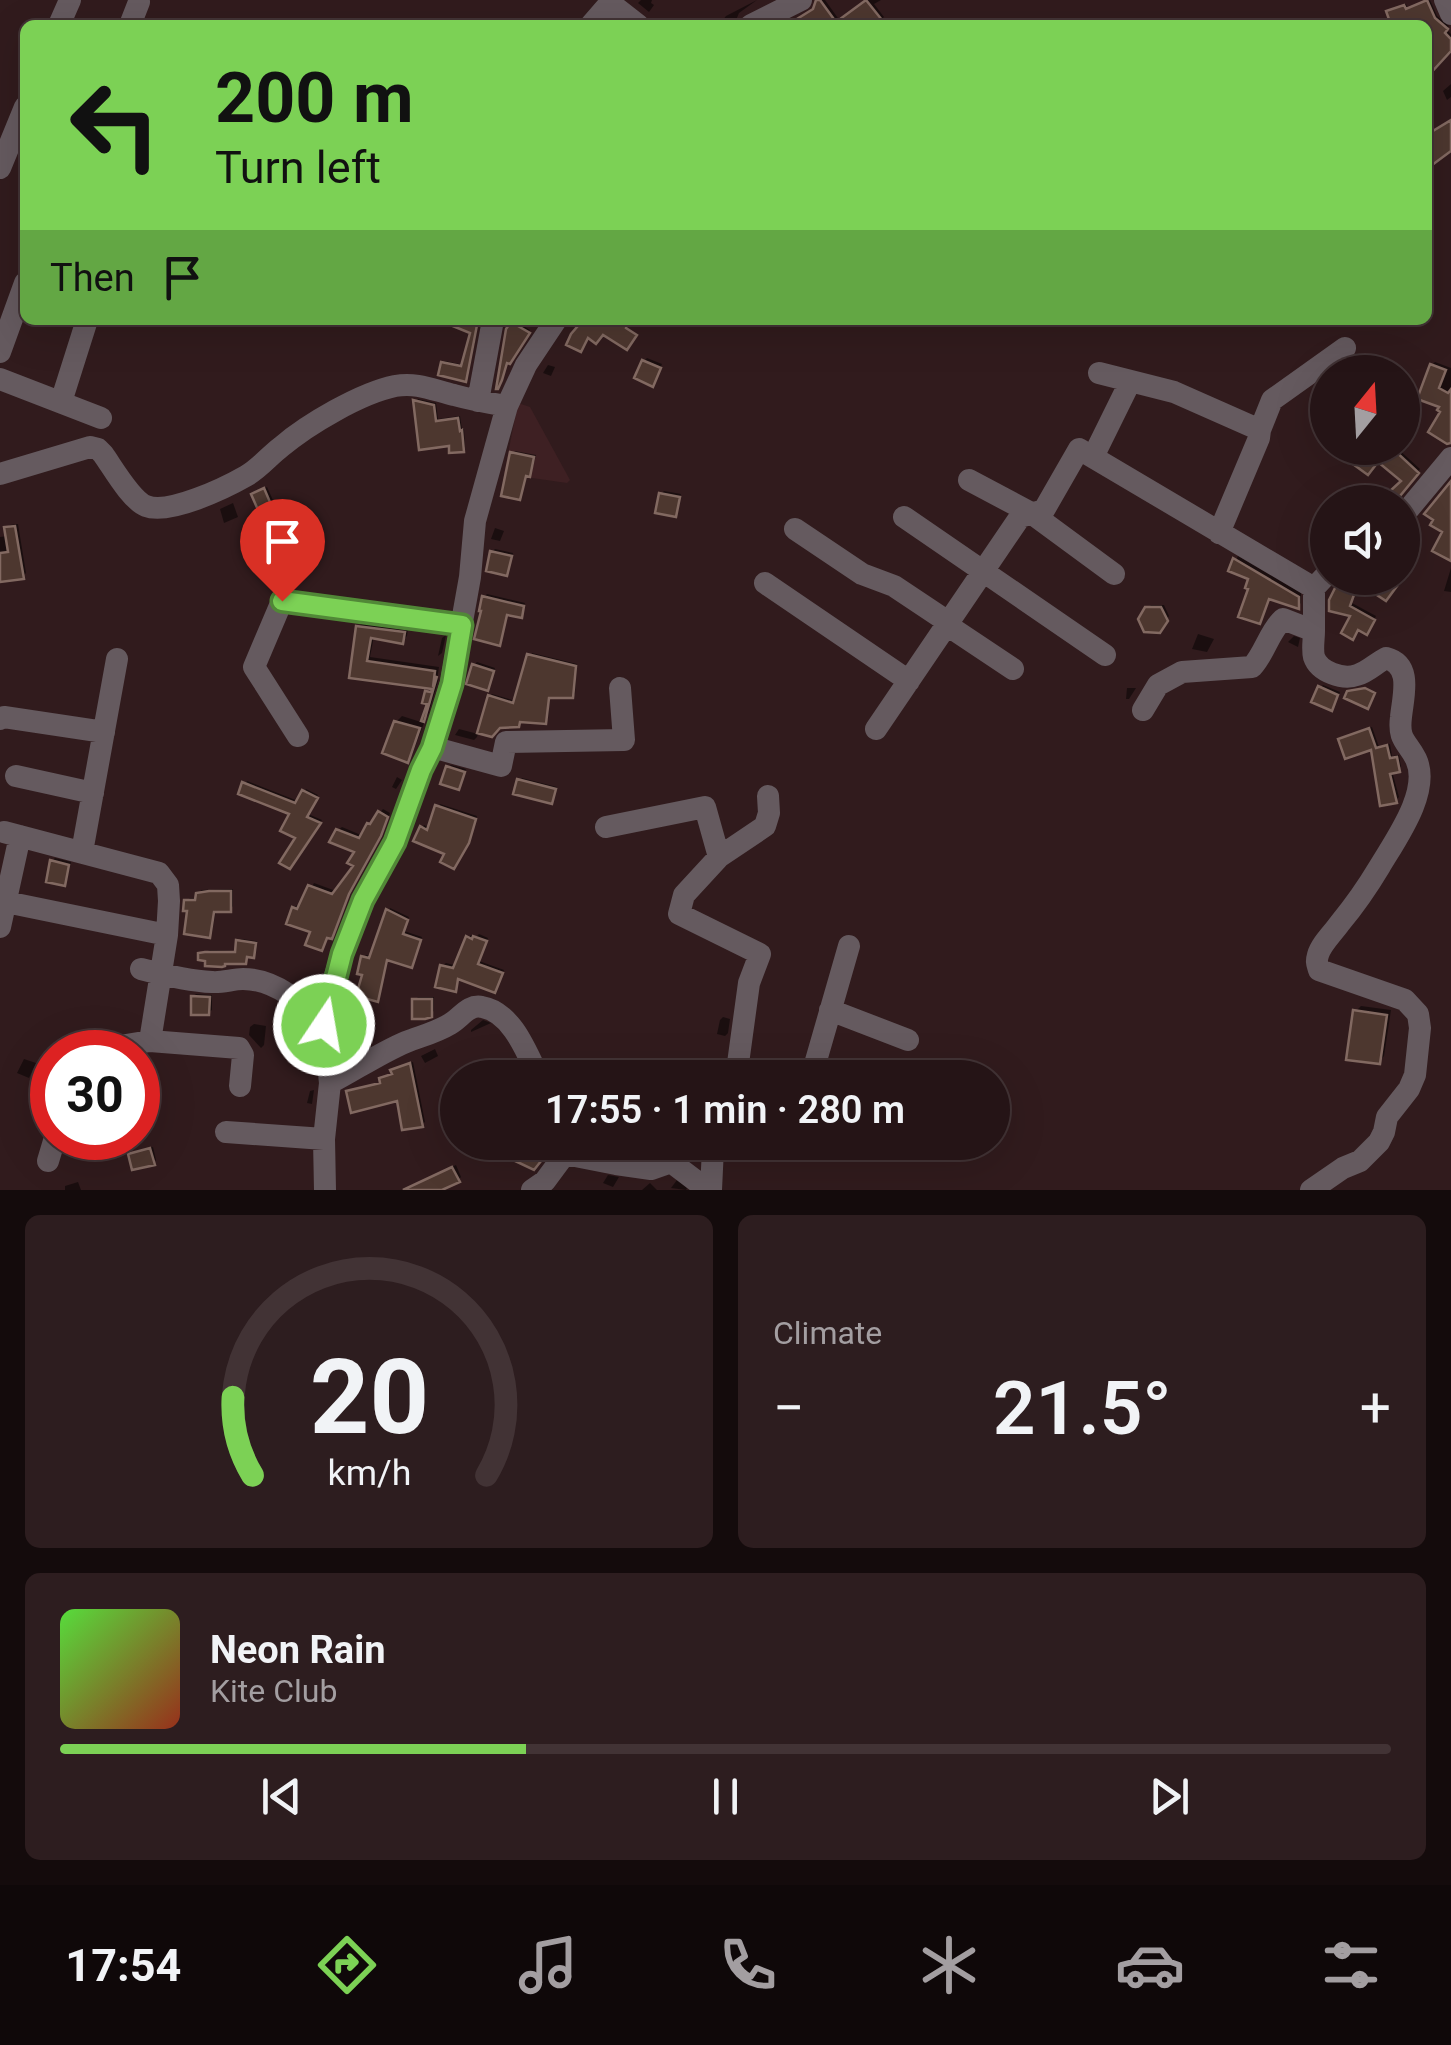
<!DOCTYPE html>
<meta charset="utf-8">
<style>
body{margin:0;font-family:Roboto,sans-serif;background:#2d1d1f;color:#f1f3f6;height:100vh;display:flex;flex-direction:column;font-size:38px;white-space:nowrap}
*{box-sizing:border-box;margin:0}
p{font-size:32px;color:#a39ea1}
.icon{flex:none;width:55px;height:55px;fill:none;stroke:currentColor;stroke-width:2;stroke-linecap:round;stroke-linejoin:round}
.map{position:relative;height:1190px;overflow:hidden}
.drawer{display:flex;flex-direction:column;gap:25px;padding:25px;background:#140b0c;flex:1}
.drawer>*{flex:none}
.guide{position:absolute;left:20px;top:20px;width:1412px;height:305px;border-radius:15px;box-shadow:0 10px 40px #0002,0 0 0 2px #423335;background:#7cd155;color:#111;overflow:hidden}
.needle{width:65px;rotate:18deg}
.buttons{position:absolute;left:1310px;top:355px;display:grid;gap:20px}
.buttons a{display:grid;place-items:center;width:110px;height:110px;border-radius:50%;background:#251416;box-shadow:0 10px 40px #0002,0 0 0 2px #423335;font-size:50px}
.speed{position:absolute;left:30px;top:1030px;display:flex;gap:20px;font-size:50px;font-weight:700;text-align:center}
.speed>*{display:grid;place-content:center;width:130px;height:130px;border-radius:50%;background:#251416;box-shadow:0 10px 40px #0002,0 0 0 2px #423335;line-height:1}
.speed .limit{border:15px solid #d22;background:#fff;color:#111}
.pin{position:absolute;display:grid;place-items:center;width:85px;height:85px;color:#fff;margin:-102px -42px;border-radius:50% 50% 50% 0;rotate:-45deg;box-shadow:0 0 10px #0007}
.pin .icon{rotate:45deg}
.me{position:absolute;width:110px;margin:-55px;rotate:12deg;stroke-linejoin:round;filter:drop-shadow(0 0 8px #0008)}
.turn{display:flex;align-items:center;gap:35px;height:210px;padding:0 30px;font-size:45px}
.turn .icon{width:130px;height:130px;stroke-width:2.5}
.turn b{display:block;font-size:70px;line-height:85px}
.then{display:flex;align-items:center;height:95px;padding:0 30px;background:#0003;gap:20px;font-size:38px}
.big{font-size:75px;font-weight:600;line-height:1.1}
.drawer .card{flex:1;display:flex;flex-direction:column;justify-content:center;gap:15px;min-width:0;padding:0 35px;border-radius:15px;background:#2d1d1f}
.drawer .dial{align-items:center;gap:0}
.dial svg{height:260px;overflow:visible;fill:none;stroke:#423335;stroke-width:7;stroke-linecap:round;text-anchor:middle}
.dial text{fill:#f1f3f6;stroke:none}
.song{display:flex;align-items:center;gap:30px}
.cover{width:120px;height:120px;border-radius:15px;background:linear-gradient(135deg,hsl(110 70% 55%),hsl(10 70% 35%))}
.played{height:10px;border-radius:5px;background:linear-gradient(90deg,#7cd155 35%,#423335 35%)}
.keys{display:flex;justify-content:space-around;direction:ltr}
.heat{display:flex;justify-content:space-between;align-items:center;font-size:55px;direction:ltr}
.drawer .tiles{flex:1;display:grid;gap:25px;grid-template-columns:1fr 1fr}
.card:last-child{grid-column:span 2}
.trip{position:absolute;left:440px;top:1060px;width:570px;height:100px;border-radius:50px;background:#251416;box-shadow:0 10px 40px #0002,0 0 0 2px #423335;font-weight:600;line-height:100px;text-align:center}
.menu{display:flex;height:160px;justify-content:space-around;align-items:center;background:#0f0809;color:#a39ea1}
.menu .icon{width:70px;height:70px}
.menu .on{color:#7cd155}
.menu b{font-size:45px;color:#f1f3f6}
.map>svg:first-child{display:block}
</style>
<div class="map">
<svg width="1451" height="1190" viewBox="0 0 1451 1190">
<rect width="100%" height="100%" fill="#311b1d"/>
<path fill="#3e2023" d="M518,403l12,4 40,73 -3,3 -63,-9z"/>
<path fill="#0007" d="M641,0h11l-1,3 3,2 -5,7 -11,-9z
M757,0l-18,13 -5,12h-15l7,-9z
M822,0h3l15,21 28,-21h13l-7,4 10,13 -10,8h-64l3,-14z
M1430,0l7,16 12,10 -3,3 5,5v14l-18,19 -5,-5v-37h-34l-5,-13 17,-8 2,5z
M1451,84v13l-4,3 -4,-9z
M453,320h26l-11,58 -3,2 -22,-17 2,-2 19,4 9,-33z
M510,320h4l16,10 -18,28 -4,2 -9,25z
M647,358l15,6 -7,17 -11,-20z
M1435,362l16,6v74l-19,-77z
M548,365l7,2 -4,9 -8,-3z
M418,399l18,4 2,16 22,-3 2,13h2l1,18 -3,3 -11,-7 -35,-42z
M1364,448l18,12 15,-12 23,21 -27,33 -10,-1 22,-21 -27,-22 -10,14 -15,-11z
M515,451l21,4 -4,16 -4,3 -6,20 -3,4 -7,-44z
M267,487l10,22 -4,3 -19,-18z
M664,491l17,3 -3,17 -3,3 -14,-20z
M233,503l5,14 -14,6 -4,-14z
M18,524l8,49 -3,3 -23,5v-44l8,-1 -2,-8 4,-3z
M495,528l9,3 -4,10 -9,-2z
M261,546l9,4 -11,20 -9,-4z
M1402,546l12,9 -12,16z
M495,549l18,4 -4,17 -3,3 -14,-21z
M1238,556l63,37v10l-3,3 -28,-9 -11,25 -8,-35v-9l-20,-8z
M1451,568v24l-7,-1z
M1365,578h33l-3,3 3,1 -9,13 -27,-13z
M1341,585l15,4 -4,14 24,13 -6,13 -16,-14 -16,-27z
M487,594l38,9 -4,13 -13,-3 -6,27 -3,3 -15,-46z
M1151,605h13l5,11 -7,11 -15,-18z
M363,622l45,6 -1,8 -5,5 -28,-5 -4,21 69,10 -2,13 2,-2 -11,37 -3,2 6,-15 -6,-1 2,-9 6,-5 -82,-12 7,-48z
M1198,634l16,5 -7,13 -15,-3z
M446,635l-4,18 -4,3 4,-18z
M1294,636l6,2 -2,9 -10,-5z
M532,653l45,11 -2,30 -3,2 -22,-1 -2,24 -3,2 -25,1 -2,2 -28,-28 2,-2 24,7z
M477,662l18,6 -8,20 -13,-23z
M1323,685l17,7 -6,13 -14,-17z
M1127,688h9l-7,11h-3z
M402,716l22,7 -12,32 -5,5 -11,-38z
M1372,727l7,20 11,-3 2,12 7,-1 2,12 -9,4 7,26 -3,3 -23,-53 -32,-8z
M459,729l19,5 -1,3 -3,3 -19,-5z
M451,765l15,4 -8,18 -10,-19z
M397,777l5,3 -6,9 -4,-2z
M522,778l35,9 -3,11 -3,4 -32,-21z
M247,781l51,20 8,-12 12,6 -10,19 14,6 -30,43 7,-26 -6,-24 -48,-29z
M440,804l37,12 -6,22 -15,25 -34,-35 2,-3 6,3z
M383,809l7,4 -6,17 -32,57 -17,46 -4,3 -3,-1 -6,13 -9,-18 -19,-22 3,-3 4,1 13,-23 22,8 21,-26v-14l-19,-21 4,-3 19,8z
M55,858l16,4 -4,18 -3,3 -12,-22z
M233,889v17l-3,4h-14l-4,23 -3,3 -23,-35 4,-3h8l3,-8z
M390,908l19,9 -5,14 18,6 -11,29 -23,-9 -8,39 -3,3 -12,-26 -1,-16 2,-2 7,1z
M479,934l9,4 -9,23 25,9 -6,15 -3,3 -35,-11 -5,12 -13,-23 4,-3 11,3 11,-28 3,-3 5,2z
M241,939l16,2 -1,12 -3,2h-4l-4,7 -44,-8 9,-4 27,1 2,-9z
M196,994l16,1v15l-4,3 -15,-16z
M418,997h16v14l-4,3 -15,-14z
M1361,1006l30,4 -7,46 -5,6 -23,-51z
M723,1017l7,2 -2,14 -3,3 -8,-2 3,-14z
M483,1020l8,3 -20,9v-2z
M254,1024l12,2 -2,19 -3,3 -12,-13 1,-8z
M435,1049l3,7 -13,7 -4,-7z
M24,1059l12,4 -7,15 -12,-5z
M413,1062l12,60 -3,2 -23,-26 -50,-6 3,-3 31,-7 1,-6 10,-3 -1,-3 3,-2z
M629,1063l20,6 -2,9 -21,-3z
M564,1069l12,5 -2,4h-15z
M39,1076l7,3 -3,8 -8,-2z
M314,1090l-2,14 -5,-1 3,-12z
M521,1142h5l19,11 -8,11 -18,-20z
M666,1142l-3,4 -11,4 3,-6z
M153,1147l3,13 -3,3 -22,-8 3,-3z
M456,1165l5,12 -3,3 -22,10h-16l1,-8z
M608,1175l11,2 -6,10 -10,-4z
M677,1180l10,8 -1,2 -15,-2z
M78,1182l3,8h-16v-4z
M650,1183l7,7h-15z"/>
<path fill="#4d372f" stroke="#826961" stroke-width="2.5" d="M816,0h4l16,22 30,-22 20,25h-86l-3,-6 16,-10z
M1427,0l8,18 13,11 -3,4 6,6v12l-23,25v-51h-37l-5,-14 18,-6 2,4z
M1451,120v31l-23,17v-34z
M438,320h40l-12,62 -28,-7 3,-13 20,4 9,-33z
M583,320h46l-3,8 11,7 -10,15 -24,-15 -7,9 -8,-6 -7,14 -15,-7 5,-11z
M511,322l19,11 -20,31 -3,-1 -5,17 -4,9h-2l10,-60z
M642,360l19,8 -8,19 -19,-9z
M1430,364l16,6 -7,18 9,5 3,-4v54l-4,1 -19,-12 12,-20 -3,-2 2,-3 -22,-8z
M413,400l21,5 2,16 22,-3 2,13 2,-1 2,22 -15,1v-7l-30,4z
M1361,448l17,13 14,-13 27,25 -24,29h-17l23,-21 -23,-19 -10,13 -18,-13z
M510,452l24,5 -4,20 -4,-1 -6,24 -19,-4z
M1451,481v80l-19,-10 10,-19 -12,-7 3,-5 -9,-6z
M264,488l11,26 -13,5 -11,-25z
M659,493l21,4 -4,20 -21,-4z
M15,526l9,53 -24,3v-29l8,-1 -4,-25z
M490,551l22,5 -5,20 -21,-5z
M1233,558l66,39v12l-30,-10 -9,25 -22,-7 10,-28 -3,-1 3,-9 -20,-8z
M1351,578h33l13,8 -11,15z
M1336,586l19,6 -5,14 25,14 -8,15 -9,-5 -5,10 -12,-7 9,-17 -21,-5v-11z
M482,596l42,10 -2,12 -15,-3 -7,31 -26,-7 7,-28h-2z
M1145,607h16l7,14 -8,12 -16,-1 -6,-13z
M356,626l49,6 -2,12 -32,-6 -4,23 68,10 -2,16 4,-11 -1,4 -12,42 -3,-1 6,-17 -5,-1 3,-12 6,1 1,-3 -83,-11z
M527,654l49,12 -3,32h-24l-3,26 -26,-2 -1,5 -19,1 -8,9 -15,-4 11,-38 25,8z
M472,664l22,7 -6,20 -22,-7z
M1318,686l20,9 -6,16 -21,-9z
M1365,688l10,5 -7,16 -24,-11 3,-7z
M394,721l26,7 -12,35 -26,-10z
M1369,728l7,20 11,-3 3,13 7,-1 3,15 -10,2 7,29 -17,3 -9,-56 -26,9 -7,-20z
M446,766l19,6 -6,18 -19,-6z
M517,779l39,10 -4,15 -39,-10z
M242,782l53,21 7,-13 16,8 -11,19 14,6 -31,46 -11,-6 16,-25 -15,-7 9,-17 -51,-20z
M435,805l41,14 -7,24 -15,26 -14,-7 4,-8 -31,-13 7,-15 7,4z
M378,811l10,6 -7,19 -32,58 -17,45 -5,-1 -5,13 -17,-6 5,-13 -24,-8 6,-17 5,2 11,-24 24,9 21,-28 -6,-3 7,-11 -25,-10 7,-13 23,9 8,-15 3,1z
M50,860l19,5 -4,21 -19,-4z
M209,891h22v21h-17l-4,26 -26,-4 3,-23h-4l1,-11h11l1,-7z
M386,909l22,11 -5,14 18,6 -9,28 -25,-8 -9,42 -22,-6 6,-21 -5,-1 4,-18 8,2z
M466,936l6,3 1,-3 14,5 -9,23 25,9 -8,20 -37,-14 -2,13 -21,-5 5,-22 13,3z
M236,940l20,3 -2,15 -7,-1 -1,7h-21v2l-3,1 -17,-1v-5l-7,-1v-7l7,-1h30z
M191,996l19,1 -1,18h-18z
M412,999h20v18l-7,2h-13z
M1353,1010l34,5 -7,49 -34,-4z
M410,1063l13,64 -21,3 -5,-29 -46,12 -5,-22 34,-8 -1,-5 13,-4 -2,-4z
M517,1142l28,14 -11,14 -23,-11z
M150,1148l5,17 -23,5 -4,-16z
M452,1167l8,15 -18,8h-39z"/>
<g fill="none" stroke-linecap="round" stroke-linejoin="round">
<path stroke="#655a5f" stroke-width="22" d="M610,0v3l28,22
M1445,0l6,14
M59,25l11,-25
M130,25l9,-23
M591,25l19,-22
M751,25l50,-25
M0,168l25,-61
M0,352l25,-69
M1099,373l75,19 86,38
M0,379l101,39
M478,401l15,-81
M61,402l26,-82
M1093,457l37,-75
M0,474l90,-27 8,2 5,5c10,14 28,46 43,52 23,9 79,-18 100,-30 14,-8 23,-20 35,-29 27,-23 80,-54 114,-61 22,-4 38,4 59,9 18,5 35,8 53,11
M969,480l62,33 83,61
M904,517l201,138
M1402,517l49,-59
M795,529l67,45 32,12 54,36
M1219,533l40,-95 1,-8 12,-30 73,-52
M765,583l144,98
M947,625l66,44
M1143,710l15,-25 24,-13 70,-5c13,-14 17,-35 31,-48l31,12v-43l14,-15
M0,719l4,-2 100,15
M876,729l144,-212 24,-7 35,-61 235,139
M298,736l-44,-69 28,-66 180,24
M432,747l69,19 5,-24 118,-2 -4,-52
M16,776l77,17
M606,827l99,-20 14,50
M4,832l155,41 9,12 1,16 -2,34 -17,106 -36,6 -2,5
M82,852l35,-193
M6,902l161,33
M0,927l20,-91
M141,969c23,6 47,12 71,13 10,1 21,-3 31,-3 33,0 60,25 81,46
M830,1010l78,30
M150,1041l89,7 4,7 -3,31
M736,1078l13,-95 11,-29 -81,-40 5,-19 35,-38 46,-31 4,-13 -1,-17
M811,1078l38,-132
M330,1083c25,-13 50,-30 76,-41 15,-6 29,-9 44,-18 11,-6 18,-20 32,-17 30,5 45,46 57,71
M226,1132l98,7
M551,1142l14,12 51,10 35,5 20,-7 37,28
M48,1161l6,-20 5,-3
M325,1190l-1,-51 6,-56 -6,-58 8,-40 10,-31 21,-54 32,-58 26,-72 11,-23 19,-64 19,-106 5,-56 32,-115 19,-41 30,-45
M532,1190l13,-9 20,-27
M711,1190l2,-42 3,-6
M1311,1190l32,-22 17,-7 19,-19 5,-10 3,-15 22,-28 6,-14 5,-47 -2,-14 -13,-14 -86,-30c-2,-7 -3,-8 -1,-15 3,-11 15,-22 22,-32 15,-18 28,-37 40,-57 16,-27 51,-75 36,-107 -9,-18 -18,-18 -15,-42 2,-21 12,-52 -15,-59 -10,5 -18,14 -29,17 -14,5 -38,-3 -43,-18 -2,-8 0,-18 0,-26"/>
</g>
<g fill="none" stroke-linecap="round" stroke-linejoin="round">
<defs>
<path id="route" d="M282,601l180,24 -10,59 -20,64 -11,22 -26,72 -32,58 -21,54 -18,71"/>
</defs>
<use href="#route" stroke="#518837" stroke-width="25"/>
<use href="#route" stroke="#7cd155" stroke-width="18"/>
</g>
</svg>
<div class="buttons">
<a><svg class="needle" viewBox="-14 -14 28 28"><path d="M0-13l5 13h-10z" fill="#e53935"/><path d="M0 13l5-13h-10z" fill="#a39ea1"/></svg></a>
<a><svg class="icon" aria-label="sound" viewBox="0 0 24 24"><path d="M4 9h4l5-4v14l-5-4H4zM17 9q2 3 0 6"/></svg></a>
</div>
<div class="speed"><div class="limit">30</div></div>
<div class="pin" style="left:282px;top:601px;background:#d93025"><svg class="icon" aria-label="arrive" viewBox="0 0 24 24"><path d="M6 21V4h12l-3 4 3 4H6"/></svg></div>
<svg class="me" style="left:324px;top:1025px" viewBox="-20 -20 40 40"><circle r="17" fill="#7cd155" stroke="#fff" stroke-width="3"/><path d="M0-11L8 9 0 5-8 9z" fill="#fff"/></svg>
<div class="trip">17:55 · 1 min · 280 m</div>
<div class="guide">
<div class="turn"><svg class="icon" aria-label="left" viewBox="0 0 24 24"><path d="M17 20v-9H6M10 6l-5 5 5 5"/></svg><div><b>200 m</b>Turn left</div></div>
<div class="then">Then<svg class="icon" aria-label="arrive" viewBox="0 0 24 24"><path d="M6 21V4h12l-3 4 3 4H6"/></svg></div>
</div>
</div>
<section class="drawer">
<div class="tiles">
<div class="card dial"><svg viewBox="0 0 100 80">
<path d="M14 69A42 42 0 1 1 86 69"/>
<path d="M14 69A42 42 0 0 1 8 45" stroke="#7cd155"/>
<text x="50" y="56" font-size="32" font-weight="700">20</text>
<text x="50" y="72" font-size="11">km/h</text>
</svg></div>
<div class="card"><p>Climate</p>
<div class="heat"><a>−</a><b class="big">21.5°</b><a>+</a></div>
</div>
<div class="card">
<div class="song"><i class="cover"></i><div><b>Neon Rain</b><p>Kite Club</p></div></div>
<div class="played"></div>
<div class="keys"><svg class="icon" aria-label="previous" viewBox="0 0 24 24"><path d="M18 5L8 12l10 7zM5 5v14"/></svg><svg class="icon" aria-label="pause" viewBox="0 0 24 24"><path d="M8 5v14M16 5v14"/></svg><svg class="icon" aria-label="next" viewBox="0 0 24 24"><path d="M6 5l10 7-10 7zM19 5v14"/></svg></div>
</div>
</div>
</section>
<nav class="menu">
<b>17:54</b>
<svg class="icon on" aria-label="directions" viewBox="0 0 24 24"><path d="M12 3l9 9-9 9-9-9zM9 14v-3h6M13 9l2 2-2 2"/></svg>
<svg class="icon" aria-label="music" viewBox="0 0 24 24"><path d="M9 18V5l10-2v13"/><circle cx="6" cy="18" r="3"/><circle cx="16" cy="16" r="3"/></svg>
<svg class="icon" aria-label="phone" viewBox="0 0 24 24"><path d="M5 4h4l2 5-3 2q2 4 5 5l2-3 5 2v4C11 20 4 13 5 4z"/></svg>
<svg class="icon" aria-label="climate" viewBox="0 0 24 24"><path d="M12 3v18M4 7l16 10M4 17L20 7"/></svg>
<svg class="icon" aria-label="car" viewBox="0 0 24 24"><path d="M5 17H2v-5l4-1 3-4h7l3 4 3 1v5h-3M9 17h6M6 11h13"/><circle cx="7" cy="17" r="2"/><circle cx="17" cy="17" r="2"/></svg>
<svg class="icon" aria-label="filters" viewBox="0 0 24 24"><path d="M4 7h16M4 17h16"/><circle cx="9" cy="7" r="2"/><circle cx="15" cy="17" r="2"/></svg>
</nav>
